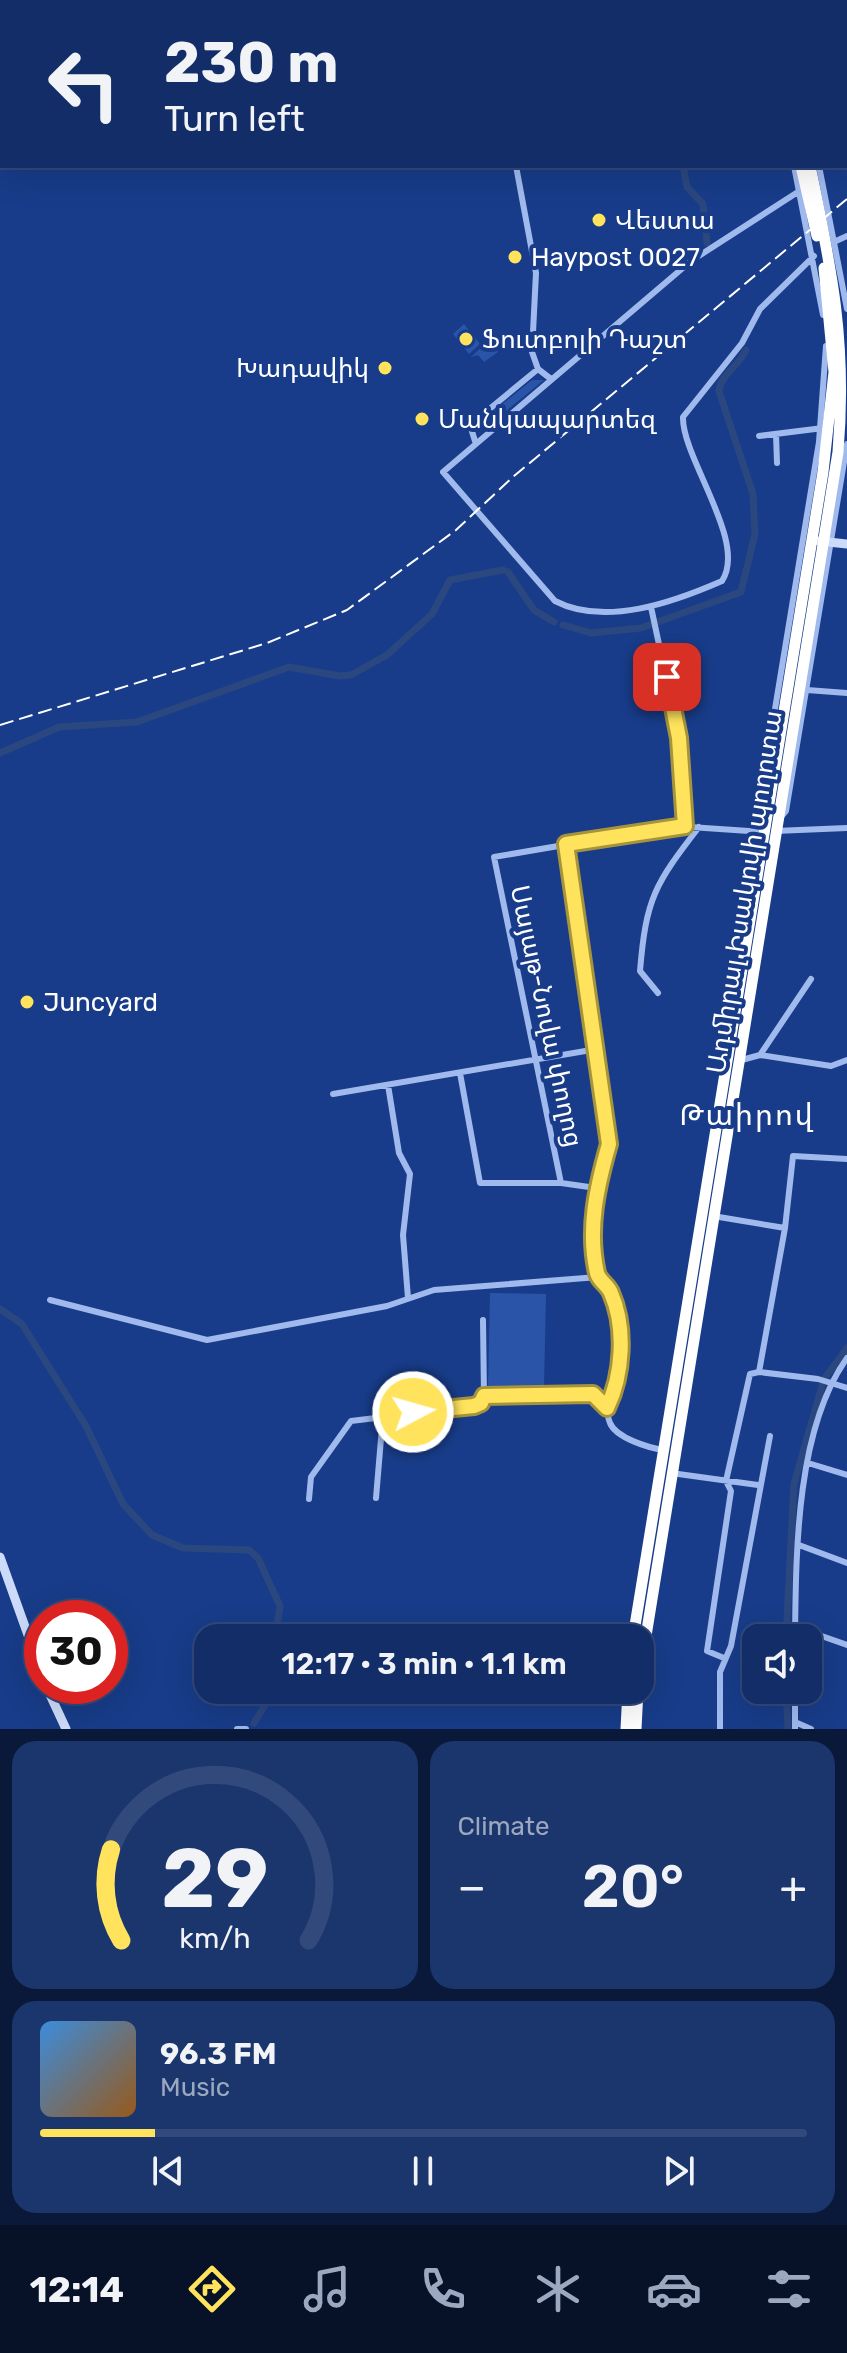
<!DOCTYPE html>
<meta charset="utf-8">
<style>
body{margin:0;font-family:Rubik,"Noto Sans Armenian",sans-serif;background:#1b356d;color:#f1f3f6;height:100vh;display:flex;flex-direction:column;font-size:30px;white-space:nowrap}
*{box-sizing:border-box;margin:0}
p{font-size:26px;color:#9ca8c0}
.icon{flex:none;width:44px;height:44px;fill:none;stroke:currentColor;stroke-width:2;stroke-linecap:round;stroke-linejoin:round}
.map{position:relative;height:1729px;overflow:hidden}
.side{display:flex;flex-direction:column;gap:12px;padding:12px;background:#0a1939;flex:1}
.side>*{flex:none}
.guide{position:absolute;left:0px;top:0px;width:848px;height:168px;box-shadow:0 8px 32px #0002,0 0 0 2px #31497b;background:#122d67;color:#f1f3f6;overflow:hidden}
.tools{position:absolute;left:742px;top:1624px;display:grid;gap:16px}
.tools a{display:grid;place-items:center;width:80px;height:80px;border-radius:16px;background:#122d67;box-shadow:0 8px 32px #0002,0 0 0 2px #31497b;font-size:40px}
.speed{position:absolute;left:24px;top:1600px;display:flex;gap:16px;font-size:40px;font-weight:700;text-align:center}
.speed>*{display:grid;place-content:center;width:104px;height:104px;border-radius:50%;background:#122d67;box-shadow:0 8px 32px #0002,0 0 0 2px #31497b;line-height:1}
.speed .limit{border:12px solid #d22;background:#fff;color:#111}
.pin{position:absolute;display:grid;place-items:center;width:68px;height:68px;color:#fff;margin:-34px;border-radius:16px;box-shadow:0 4px 12px #0006}
.me{position:absolute;width:88px;margin:-44px;rotate:84deg;stroke-linejoin:round;filter:drop-shadow(0 0 6px #0008)}
.turn{display:flex;align-items:center;gap:28px;height:168px;padding:0 32px;font-size:36px}
.turn .icon{width:104px;height:104px;stroke-width:2.5}
.turn b{display:block;font-size:56px;line-height:68px}
.big{font-size:60px;font-weight:600;line-height:1.1}
.side .widget{flex:1;display:flex;flex-direction:column;justify-content:center;gap:12px;min-width:0;padding:0 28px;border-radius:24px;background:#1b356d}
.side .dial{align-items:center;gap:0}
.dial svg{height:208px;overflow:visible;fill:none;stroke:#31497b;stroke-width:7;stroke-linecap:round;text-anchor:middle}
.dial text{fill:#f1f3f6;stroke:none}
.song{display:flex;align-items:center;gap:24px}
.cover{width:96px;height:96px;border-radius:12px;background:linear-gradient(135deg,hsl(210 70% 55%),hsl(30 70% 35%))}
.played{height:8px;border-radius:4px;background:linear-gradient(90deg,#ffe35c 15%,#31497b 15%)}
.keys{display:flex;justify-content:space-around;direction:ltr}
.heat{display:flex;justify-content:space-between;align-items:center;font-size:44px;direction:ltr}
.side .tiles{flex:1;display:grid;gap:12px;grid-template-columns:1fr 1fr}
.widget:last-child{grid-column:span 2}
.trip{position:absolute;left:194px;top:1624px;width:460px;height:80px;border-radius:24px;background:#122d67;box-shadow:0 8px 32px #0002,0 0 0 2px #31497b;font-weight:600;line-height:80px;text-align:center}
.dock{display:flex;height:128px;justify-content:space-around;align-items:center;background:#071229;color:#9ca8c0}
.dock .icon{width:56px;height:56px}
.dock .selected{color:#ffe35c}
.dock b{font-size:36px;color:#f1f3f6}
.map>svg:first-child{display:block}
</style>
<div class="map">
<svg width="847" height="1729" viewBox="0 0 847 1729">
<rect width="100%" height="100%" fill="#183c89"/>
<path fill="#2a54a7" d="M464,324l16,20 -11,10 -16,-20z
M488,341l10,11 -14,10 -6,-7 -7,2z
M532,380h12l-65,53 1,-11z
M490,1293l56,1 -2,93 -56,-1z"/>
<g fill="none" stroke-linecap="round" stroke-linejoin="round">
<path stroke="#2b4780" stroke-width="7" d="M683,166l4,21 16,17 4,39
M508,572l26,38 20,12
M563,625l28,8 50,-5 100,-36 14,-58 -2,-40 -34,-103c3,-19 20,-24 27,-41
M0,753l59,-26 78,-5 152,-55 51,9 11,-1 36,-20 45,-41 18,-34 53,-10
M0,1309l22,15 64,102 37,78 29,31 31,13 66,2 9,8 22,48 -5,32
M786,1638l8,-154 30,-105 23,-31
M786,1690l2,39
M254,1723l13,-21 2,-12"/>
<path stroke="#a0baee" stroke-width="6" d="M192,0l1,2
M494,0v2
M590,0v2
M701,0l2,2
M734,0l2,2
M17,2l3,-2
M665,2l2,-2
M846,5l1,-1
M0,9l2,1
M846,101h1
M516,166l20,107 -4,79 6,17 13,10
M794,166l29,149
M819,166l28,143
M801,190l-110,71 -248,211 112,129c50,26 119,1 167,-20 26,-39 -40,-123 -39,-164l59,-74 18,-34 54,-53
M836,241l11,-5
M776,434l1,29
M759,436l64,-8
M475,441l-5,-16 68,-56
M651,607l28,131 6,88
M807,690l40,3
M766,813l-5,-19 58,-352 7,-96
M780,818l6,-7 61,-367
M775,831l72,-3
M566,844l43,300c-14,49 -16,82 -11,133
M658,993l-18,-22c6,-73 15,-87 59,-144
M760,1055l51,-76
M738,1061l22,-6 71,11 16,-6
M460,1073l20,110h81l35,5
M388,1085l11,68 11,21 -7,61 5,63
M333,1094l264,-45
M561,1183l-67,-326 181,-31 89,6
M713,1216l72,12 -26,144 -9,2 -24,107 5,10 -24,160 17,7
M785,1228l8,-72 54,3
M598,1277c27,29 29,80 16,117 -4,11 -9,17 -4,29 6,15 39,25 54,27
M50,1300l157,40 180,-34 47,-16 164,-13
M483,1320l1,76
M759,1372l59,7 29,9
M808,1463l39,12
M671,1473l87,12
M376,1498l7,-83
M309,1499l2,-22 40,-56 123,-15 7,-3 3,-7 109,-2 14,14
M799,1545l48,18
M796,1627l51,18
M795,1638c1,-86 1,-209 52,-280
M795,1690v39
M795,1722l16,7
M237,1729h9
M720,1729v-57l11,-26 39,-210"/>
<path stroke="#cddbfa" stroke-width="9" d="M819,541l28,3
M0,1557l42,117
M46,1686l20,43"/>
<path stroke="#fff" stroke-width="11" d="M711,0l2,2
M722,0l2,2
M801,166l16,70
M633,1638l190,-1166 11,-100 -10,-104
M640,1673l198,-1221c9,-108 -6,-182 -28,-286
M626,1729l2,-39
M636,1729l2,-39"/>
<path stroke="#fff" stroke-width="2" stroke-dasharray="14 6" stroke-linecap="butt" d="M0,725l267,-82 80,-33 109,-80 58,-54 333,-277"/>
</g>
<g fill="none" stroke-linecap="round" stroke-linejoin="round">
<defs>
<path id="route" d="M413,1412l61,-6 7,-3 3,-7 109,-2 14,14c16,-33 19,-81 4,-115 -3,-8 -12,-12 -14,-20 -10,-44 0,-87 12,-129l-43,-300 119,-18 -6,-88 -12,-61"/>
</defs>
<use href="#route" stroke="#a6943c" stroke-width="20"/>
<use href="#route" stroke="#ffe35c" stroke-width="14"/>
</g>
<g fill="#ffe35c" stroke="#183c89" stroke-width="3">
<circle cx="599" cy="220" r="8"/>
<circle cx="515" cy="257" r="8"/>
<circle cx="466" cy="339" r="8"/>
<circle cx="385" cy="368" r="8"/>
<circle cx="422" cy="419" r="8"/>
<circle cx="27" cy="1002" r="8"/>
</g>
<g text-anchor="middle" stroke-width="8" stroke-linejoin="round" paint-order="stroke">
<g font-size="26" fill="#fff" stroke="#183c89" text-anchor="start">
<text x="615" y="229">Վեստա</text>
<text x="531" y="266">Haypost 0027</text>
<text x="482" y="348">Ֆուտբոլի Դաշտ</text>
<text x="369" y="377" text-anchor="end">Խադավիկ</text>
<text x="438" y="428">Մանկապարտեզ</text>
<text x="43" y="1011">Juncyard</text>
</g>
<g font-size="26" fill="#fff" stroke="#183c89">
<text transform="translate(744 892) rotate(-81)" y="9">Ադմիրալ Իսակովի պողոտա</text>
<text transform="translate(547 1016) rotate(78)" y="9">Սայաթ-Նովա փողոց</text>
</g>
<g font-size="30" letter-spacing="2" fill="#fff" stroke="#183c89">
<text x="747" y="1125">Թաիրով</text>
</g>
</g>
</svg>
<div class="tools">
<a><svg class="icon" aria-label="sound" viewBox="0 0 24 24"><path d="M4 9h4l5-4v14l-5-4H4zM17 9q2 3 0 6"/></svg></a>
</div>
<div class="speed"><div class="limit">30</div></div>
<div class="pin" style="left:667px;top:677px;background:#d93025"><svg class="icon" aria-label="arrive" viewBox="0 0 24 24"><path d="M6 21V4h12l-3 4 3 4H6"/></svg></div>
<svg class="me" style="left:413px;top:1412px" viewBox="-20 -20 40 40"><circle r="17" fill="#ffe35c" stroke="#fff" stroke-width="3"/><path d="M0-11L8 9 0 5-8 9z" fill="#fff"/></svg>
<div class="trip">12:17 · 3 min · 1.1 km</div>
<div class="guide">
<div class="turn"><svg class="icon" aria-label="left" viewBox="0 0 24 24"><path d="M17 20v-9H6M10 6l-5 5 5 5"/></svg><div><b>230 m</b>Turn left</div></div>
</div>
</div>
<section class="side">
<div class="tiles">
<div class="widget dial"><svg viewBox="0 0 100 80">
<path d="M14 69A42 42 0 1 1 86 69"/>
<path d="M14 69A42 42 0 0 1 10 34" stroke="#ffe35c"/>
<text x="50" y="56" font-size="32" font-weight="700">29</text>
<text x="50" y="72" font-size="11">km/h</text>
</svg></div>
<div class="widget"><p>Climate</p>
<div class="heat"><a>−</a><b class="big">20°</b><a>+</a></div>
</div>
<div class="widget">
<div class="song"><i class="cover"></i><div><b>96.3 FM</b><p>Music</p></div></div>
<div class="played"></div>
<div class="keys"><svg class="icon" aria-label="previous" viewBox="0 0 24 24"><path d="M18 5L8 12l10 7zM5 5v14"/></svg><svg class="icon" aria-label="pause" viewBox="0 0 24 24"><path d="M8 5v14M16 5v14"/></svg><svg class="icon" aria-label="next" viewBox="0 0 24 24"><path d="M6 5l10 7-10 7zM19 5v14"/></svg></div>
</div>
</div>
</section>
<nav class="dock">
<b>12:14</b>
<svg class="icon selected" aria-label="directions" viewBox="0 0 24 24"><path d="M12 3l9 9-9 9-9-9zM9 14v-3h6M13 9l2 2-2 2"/></svg>
<svg class="icon" aria-label="music" viewBox="0 0 24 24"><path d="M9 18V5l10-2v13"/><circle cx="6" cy="18" r="3"/><circle cx="16" cy="16" r="3"/></svg>
<svg class="icon" aria-label="phone" viewBox="0 0 24 24"><path d="M5 4h4l2 5-3 2q2 4 5 5l2-3 5 2v4C11 20 4 13 5 4z"/></svg>
<svg class="icon" aria-label="climate" viewBox="0 0 24 24"><path d="M12 3v18M4 7l16 10M4 17L20 7"/></svg>
<svg class="icon" aria-label="car" viewBox="0 0 24 24"><path d="M5 17H2v-5l4-1 3-4h7l3 4 3 1v5h-3M9 17h6M6 11h13"/><circle cx="7" cy="17" r="2"/><circle cx="17" cy="17" r="2"/></svg>
<svg class="icon" aria-label="filters" viewBox="0 0 24 24"><path d="M4 7h16M4 17h16"/><circle cx="9" cy="7" r="2"/><circle cx="15" cy="17" r="2"/></svg>
</nav>
